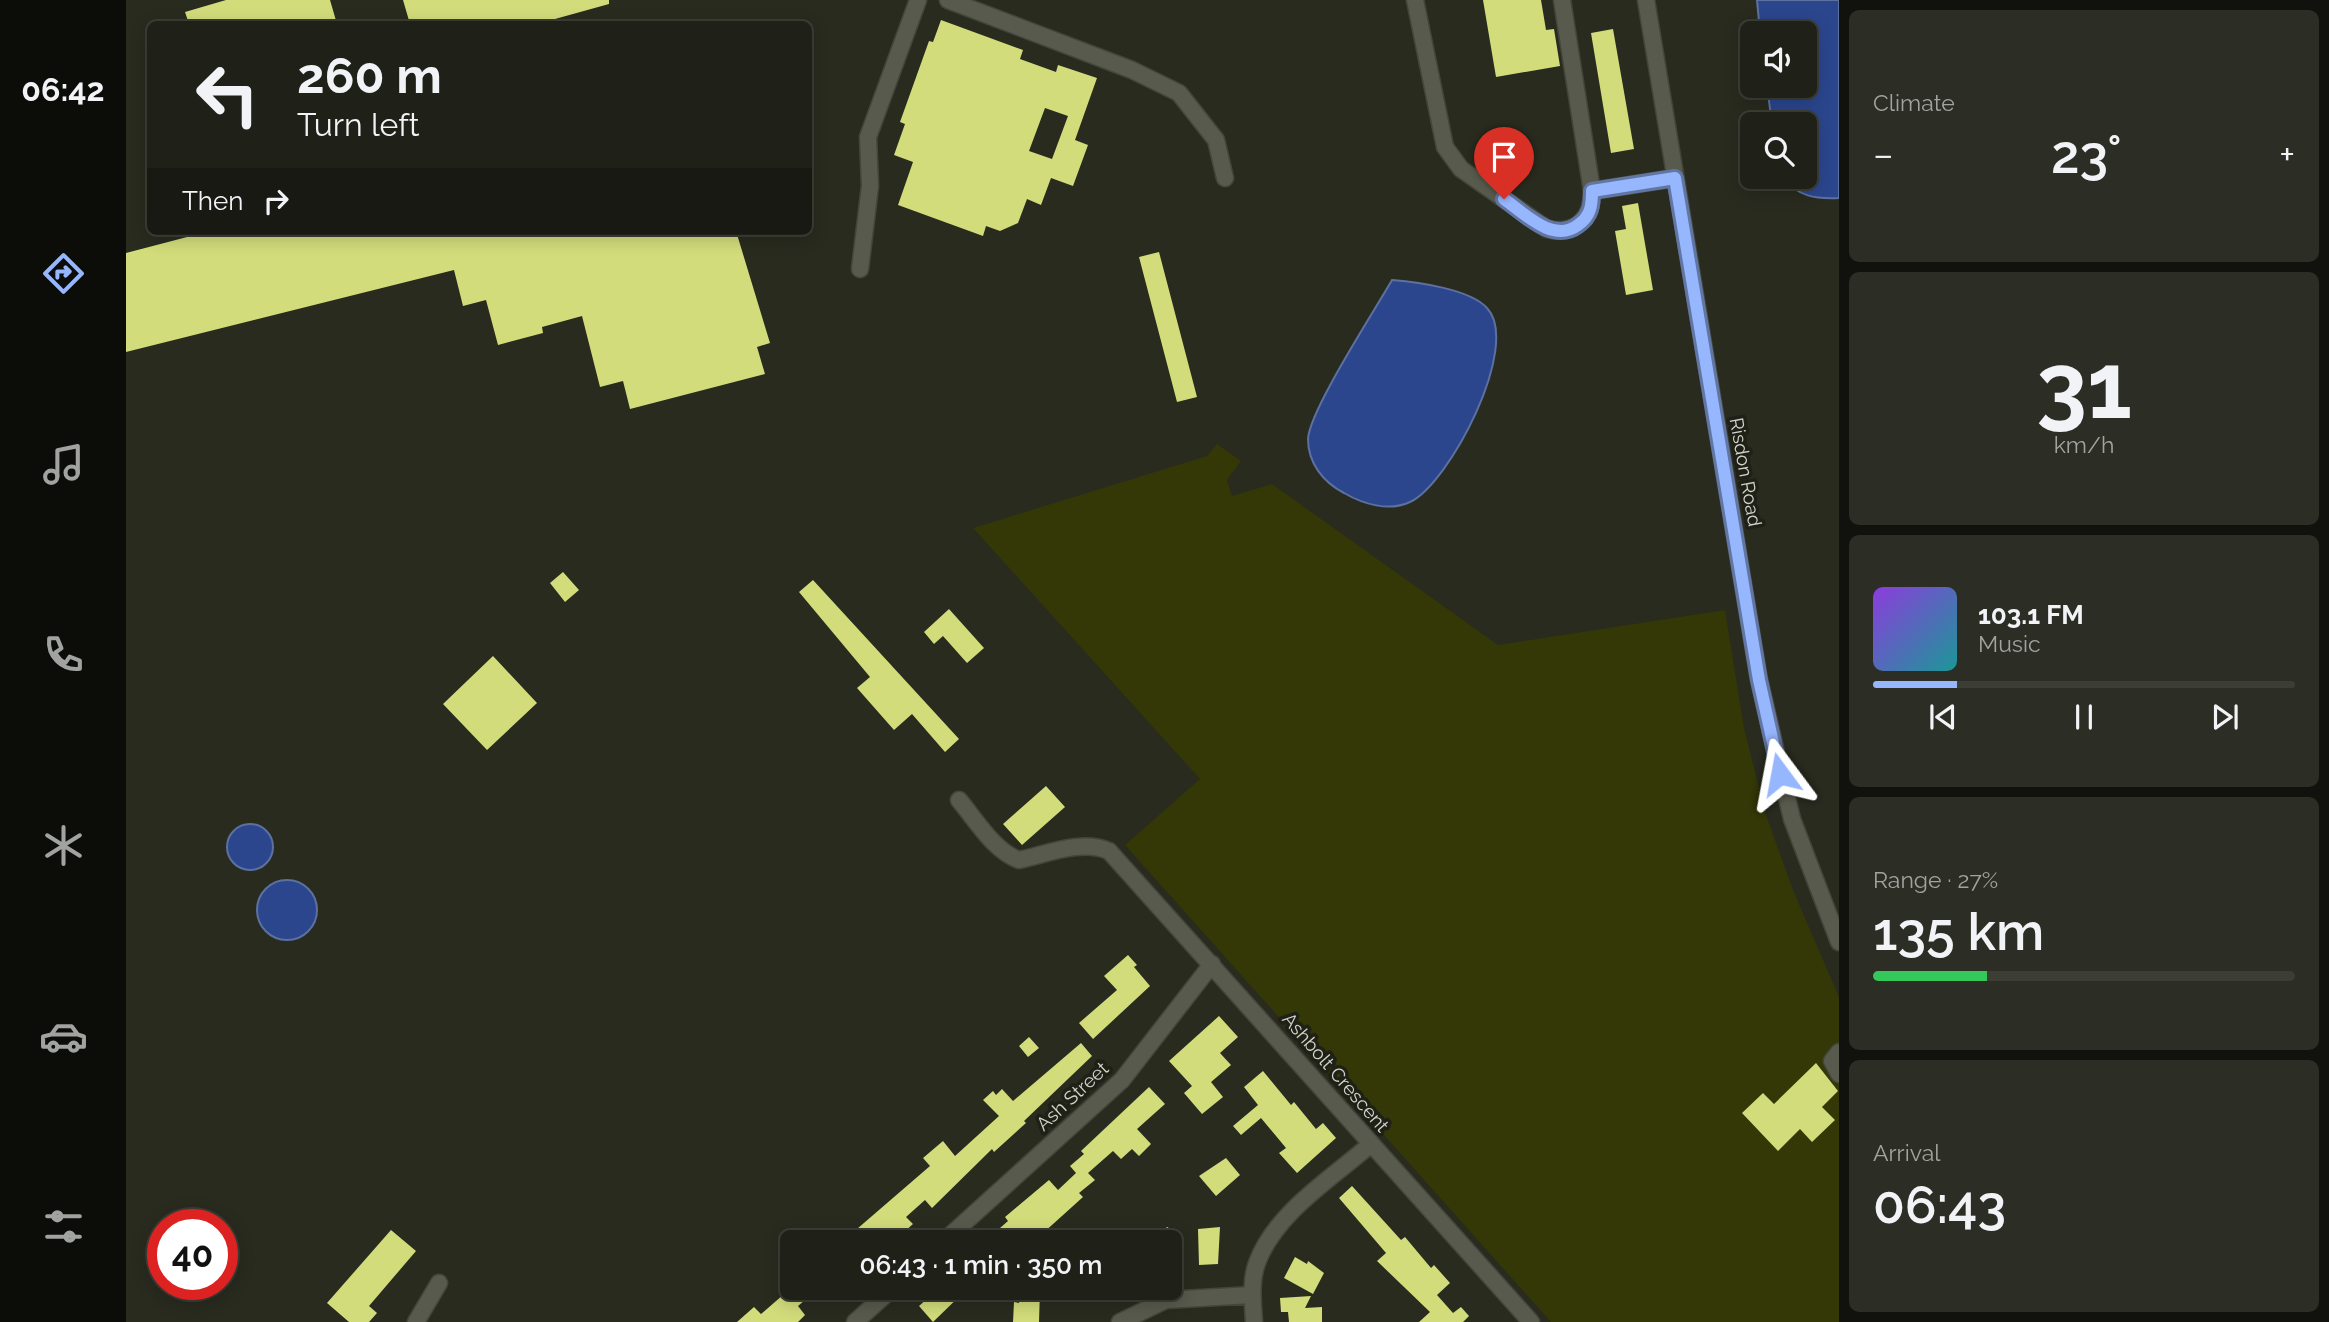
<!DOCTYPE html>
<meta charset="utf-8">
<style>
body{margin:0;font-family:Raleway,sans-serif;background:#2c2d24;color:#f1f3f6;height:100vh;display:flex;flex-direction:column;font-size:26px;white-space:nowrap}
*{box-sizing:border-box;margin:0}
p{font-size:23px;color:#a1a3a1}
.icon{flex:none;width:38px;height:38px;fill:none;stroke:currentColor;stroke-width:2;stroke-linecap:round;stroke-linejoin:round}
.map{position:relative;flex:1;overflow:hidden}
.sheet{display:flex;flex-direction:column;gap:10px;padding:10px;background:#11120d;width:490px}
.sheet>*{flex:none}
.hud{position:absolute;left:21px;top:21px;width:665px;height:214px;border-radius:10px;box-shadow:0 4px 18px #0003,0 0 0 2px #3c3e36;background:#1f2017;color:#f1f3f6;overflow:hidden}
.fabs{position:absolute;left:1614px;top:21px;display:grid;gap:14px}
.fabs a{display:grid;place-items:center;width:77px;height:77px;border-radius:10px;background:#1f2017;box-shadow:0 4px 18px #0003,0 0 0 2px #3c3e36;font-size:35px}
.speed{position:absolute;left:21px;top:1209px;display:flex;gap:14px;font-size:35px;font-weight:700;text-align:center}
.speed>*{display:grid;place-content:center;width:91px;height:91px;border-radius:50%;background:#1f2017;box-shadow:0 4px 18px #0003,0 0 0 2px #3c3e36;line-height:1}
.speed .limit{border:10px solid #d22;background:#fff;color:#111}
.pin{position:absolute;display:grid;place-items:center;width:60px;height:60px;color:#fff;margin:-72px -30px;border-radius:50% 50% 50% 0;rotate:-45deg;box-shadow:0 0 7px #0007}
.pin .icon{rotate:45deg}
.me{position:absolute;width:77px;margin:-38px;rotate:347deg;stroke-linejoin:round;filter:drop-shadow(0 0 5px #0008)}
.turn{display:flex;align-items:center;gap:24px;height:147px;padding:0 35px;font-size:32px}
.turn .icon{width:91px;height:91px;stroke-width:2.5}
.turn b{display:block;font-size:49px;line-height:60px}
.then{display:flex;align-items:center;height:66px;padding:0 35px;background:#0003;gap:14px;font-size:26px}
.big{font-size:52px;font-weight:600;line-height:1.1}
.sheet .card{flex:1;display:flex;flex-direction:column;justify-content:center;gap:10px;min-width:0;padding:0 24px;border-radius:10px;background:#2c2d24}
.sheet .dial{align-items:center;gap:0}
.dial b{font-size:91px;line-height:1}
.song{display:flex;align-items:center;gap:21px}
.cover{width:84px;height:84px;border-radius:10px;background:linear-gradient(135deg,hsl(270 70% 55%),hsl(180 70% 35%))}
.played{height:7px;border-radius:4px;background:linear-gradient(90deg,#96b6fd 20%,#3c3e36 20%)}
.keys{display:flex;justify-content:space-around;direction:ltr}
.heat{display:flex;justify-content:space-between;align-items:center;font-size:38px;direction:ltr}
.charge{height:10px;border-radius:5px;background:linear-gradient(90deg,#34c759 27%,#3c3e36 0)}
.trip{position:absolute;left:654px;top:1230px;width:402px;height:70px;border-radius:10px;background:#1f2017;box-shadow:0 4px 18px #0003,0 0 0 2px #3c3e36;font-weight:600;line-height:70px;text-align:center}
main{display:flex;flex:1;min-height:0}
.tab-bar{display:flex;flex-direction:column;width:126px;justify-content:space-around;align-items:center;background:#0c0d09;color:#a1a3a1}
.tab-bar .icon{width:49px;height:49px}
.tab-bar .selected{color:#96b6fd}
.tab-bar b{font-size:32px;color:#f1f3f6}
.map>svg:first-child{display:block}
</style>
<main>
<nav class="tab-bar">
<b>06:42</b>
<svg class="icon selected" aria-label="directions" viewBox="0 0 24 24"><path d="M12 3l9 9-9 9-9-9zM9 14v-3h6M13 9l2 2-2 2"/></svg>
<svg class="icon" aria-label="music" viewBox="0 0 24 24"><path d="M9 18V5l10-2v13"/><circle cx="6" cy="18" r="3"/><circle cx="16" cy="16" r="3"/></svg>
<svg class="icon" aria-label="phone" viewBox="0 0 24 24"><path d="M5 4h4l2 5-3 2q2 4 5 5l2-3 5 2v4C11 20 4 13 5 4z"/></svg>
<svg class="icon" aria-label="climate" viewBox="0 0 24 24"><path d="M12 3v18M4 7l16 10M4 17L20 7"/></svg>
<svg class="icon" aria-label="car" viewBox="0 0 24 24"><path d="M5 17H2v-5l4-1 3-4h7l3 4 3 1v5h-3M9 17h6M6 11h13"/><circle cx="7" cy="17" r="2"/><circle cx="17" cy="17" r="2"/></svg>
<svg class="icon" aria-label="filters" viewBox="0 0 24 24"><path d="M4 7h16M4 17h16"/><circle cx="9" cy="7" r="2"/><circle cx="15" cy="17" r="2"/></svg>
</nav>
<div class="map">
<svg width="1713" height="1322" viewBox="0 0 1713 1322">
<rect width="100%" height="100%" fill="#292b1f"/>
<path fill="#343706" d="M1091,444l24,17 -14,19 5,16 40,-12 226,161 227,-35 19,118 21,84 28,78 46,107v325h-288l-426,-477 75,-66 -227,-251 234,-72z"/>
<path fill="#2b468d" stroke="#5d71a0" stroke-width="2" d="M1631,0h82v198c-23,1 -42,-1 -55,-21h20v-53h-32l-5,-38h37v-53h-44z
M1266,280c25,2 78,9 95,28 35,37 -38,176 -77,194 -21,10 -47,2 -66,-9 -21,-11 -36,-30 -36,-54 1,-28 67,-129 84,-159z
M101 847a23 23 0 1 1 46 0a23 23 0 1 1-46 0Z
M131 910a30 30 0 1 1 60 0a30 30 0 1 1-60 0Z"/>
<path fill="#d2dc7b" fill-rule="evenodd" d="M100,0h104l7,24h-103l-1,-3 -44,3 -4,-12z
M277,0h206v4l-72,20h-127z
M1357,0h58l5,30 8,-1 6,37 -64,11z
M815,20l82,30 -3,9 36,13 2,-7 39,13 -22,62 13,5 -15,41 -22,-8 -10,27 -14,-6 -9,24 -18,8 -14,-5 -3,10 -85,-31 15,-43 -19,-7 11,-31 -5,-2 29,-81 4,1zM919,108l23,8 -16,43 -23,-8z
M1487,29l21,120 -23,4 -20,-120z
M1512,203l15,87 -27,5 -11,-64 11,-2 -4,-23z
M84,231h526l34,112 -13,4 8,27 -135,35 -7,-28 -23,6 -18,-71 -40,11 1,6 -45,12 -12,-45 -23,6 -9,-36 -328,82v-99z
M1033,252l38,145 -20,5 -38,-145z
M437,572l16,18 -14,12 -15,-19z
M687,580l146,159 -14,13 -33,-38 -18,16 -37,-42 13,-11 -71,-85z
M823,609l35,39 -17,15 -24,-27 -9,8 -10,-12z
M367,656l44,47 -50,47 -44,-46z
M920,786l19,21 -43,38 -19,-21z
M1002,955l9,10 -3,2 16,19 -57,53 -14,-16 38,-33 -13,-14z
M1093,1016l19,21 -18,16 11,12 -20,17 12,15 -21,17 -18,-21 8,-7 -23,-25z
M903,1037l10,11 -11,9 -9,-11z
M955,1043l11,13 -68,65 2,2 -32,29 -2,-3 -60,59 -7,-8 -19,17 7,7 -20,18h-37l-6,-7 80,-69 -7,-8 20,-17 12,15 44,-40 -16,-16 10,-9 3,4 6,-6 11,12z
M1690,1063l22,28 -16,16 13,13 -23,22 -12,-13 -22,22 -36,-38 21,-20 11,11z
M1137,1071l28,34 3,-3 22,27 7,-6 13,15 -39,35 -18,-20 7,-5 -25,-30 -20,17 -8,-9 25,-21 -14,-18z
M1023,1087l16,17 -28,25 14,15 -12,12 -7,-7 -11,10 -8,-8 -25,22 7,7 -16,13 4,4 -41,37v8h-58l24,-21 -3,-4 44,-37 9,10 18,-17 -6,-7 14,-12 -3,-3z
M1100,1158l14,17 -24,21 -17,-20z
M1226,1186l49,54 4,-3 26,31 3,-3 16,18 -13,12 16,18 8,-6 8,9 -6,6h-44l11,-10 -53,-51 9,-8 -47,-55z
M1042,1227l5,15h-42v-1z
M1094,1227l-2,37 -19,1 -1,-36z
M265,1230l25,21 -47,55 8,7 -8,9h-20l-22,-19z
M1169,1257l12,7 1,-3 16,12 -11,21 -29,-16z
M665,1288h28l-21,18 7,9 -7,7h-61l17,-15 7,7z
M813,1288h29l-35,34 -14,-16z
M894,1289l20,1 -1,32h-26l1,-20 5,1z
M1185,1296l-6,12 17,-1v15h-33l-1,-10h-7l-1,-14z"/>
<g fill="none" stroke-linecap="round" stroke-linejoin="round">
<defs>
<path id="minor" d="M822,0l184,70 47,23 37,47 9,38
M1289,0l30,147 16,22 86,60c29,6 45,-10 45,-38l-30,-191
M1520,0l113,680 33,139 47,123
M1466,191l83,-13
M734,269l10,-83 -2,-49 50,-137
M833,800c17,20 35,51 60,60 28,-6 63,-21 90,-9l422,471
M1713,1052l-7,9 7,13
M817,1242l179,-162 90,-116
M290,1322l23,-39
M729,1322l38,-34
M994,1322l46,-22 86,-5
M1128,1322c-1,-19 -4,-41 3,-59 18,-50 75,-85 114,-119"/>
</defs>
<use href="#minor" stroke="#44453b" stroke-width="19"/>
<use href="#minor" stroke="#585a4d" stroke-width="16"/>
</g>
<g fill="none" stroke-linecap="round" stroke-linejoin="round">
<defs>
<path id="route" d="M1378,199c20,14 49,45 74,26 13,-9 14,-20 14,-34l83,-13 84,502 21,94"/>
</defs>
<use href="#route" stroke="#6276a4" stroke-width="18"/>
<use href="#route" stroke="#96b6fd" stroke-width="12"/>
</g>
<g text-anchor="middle" stroke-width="7" stroke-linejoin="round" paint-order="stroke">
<g font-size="19" fill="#d3d4cc" stroke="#1f2116">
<text transform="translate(1620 472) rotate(80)" y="7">Risdon Road</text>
<text transform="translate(1210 1072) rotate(49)" y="7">Ashbolt Crescent</text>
<text transform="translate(946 1096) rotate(-43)" y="7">Ash Street</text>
</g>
</g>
</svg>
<div class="fabs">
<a><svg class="icon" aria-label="sound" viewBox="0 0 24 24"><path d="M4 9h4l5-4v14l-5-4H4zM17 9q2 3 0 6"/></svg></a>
<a><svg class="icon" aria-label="search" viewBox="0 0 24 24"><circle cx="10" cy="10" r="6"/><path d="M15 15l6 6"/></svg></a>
</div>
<div class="speed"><div class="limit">40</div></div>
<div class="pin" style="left:1378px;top:199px;background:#d93025"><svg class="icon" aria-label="arrive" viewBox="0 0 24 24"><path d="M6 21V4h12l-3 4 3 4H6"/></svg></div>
<svg class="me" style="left:1654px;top:774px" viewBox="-20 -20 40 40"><path d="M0-17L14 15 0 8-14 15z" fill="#96b6fd" stroke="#fff" stroke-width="4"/></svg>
<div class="trip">06:43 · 1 min · 350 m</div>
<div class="hud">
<div class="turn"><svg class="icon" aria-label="left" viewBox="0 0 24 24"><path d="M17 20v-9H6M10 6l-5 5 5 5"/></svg><div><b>260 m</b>Turn left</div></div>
<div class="then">Then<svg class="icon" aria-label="right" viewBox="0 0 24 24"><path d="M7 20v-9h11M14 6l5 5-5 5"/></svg></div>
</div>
</div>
<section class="sheet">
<div class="card"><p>Climate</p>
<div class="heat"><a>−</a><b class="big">23°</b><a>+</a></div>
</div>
<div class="card dial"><b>31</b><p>km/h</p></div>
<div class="card">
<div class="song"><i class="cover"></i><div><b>103.1 FM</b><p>Music</p></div></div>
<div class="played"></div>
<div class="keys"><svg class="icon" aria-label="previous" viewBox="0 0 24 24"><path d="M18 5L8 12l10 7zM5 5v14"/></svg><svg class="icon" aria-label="pause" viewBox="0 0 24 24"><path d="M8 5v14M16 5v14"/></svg><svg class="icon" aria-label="next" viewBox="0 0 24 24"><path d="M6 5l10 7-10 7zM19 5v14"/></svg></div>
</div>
<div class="card"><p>Range · 27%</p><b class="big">135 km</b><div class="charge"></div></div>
<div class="card"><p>Arrival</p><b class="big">06:43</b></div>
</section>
</main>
